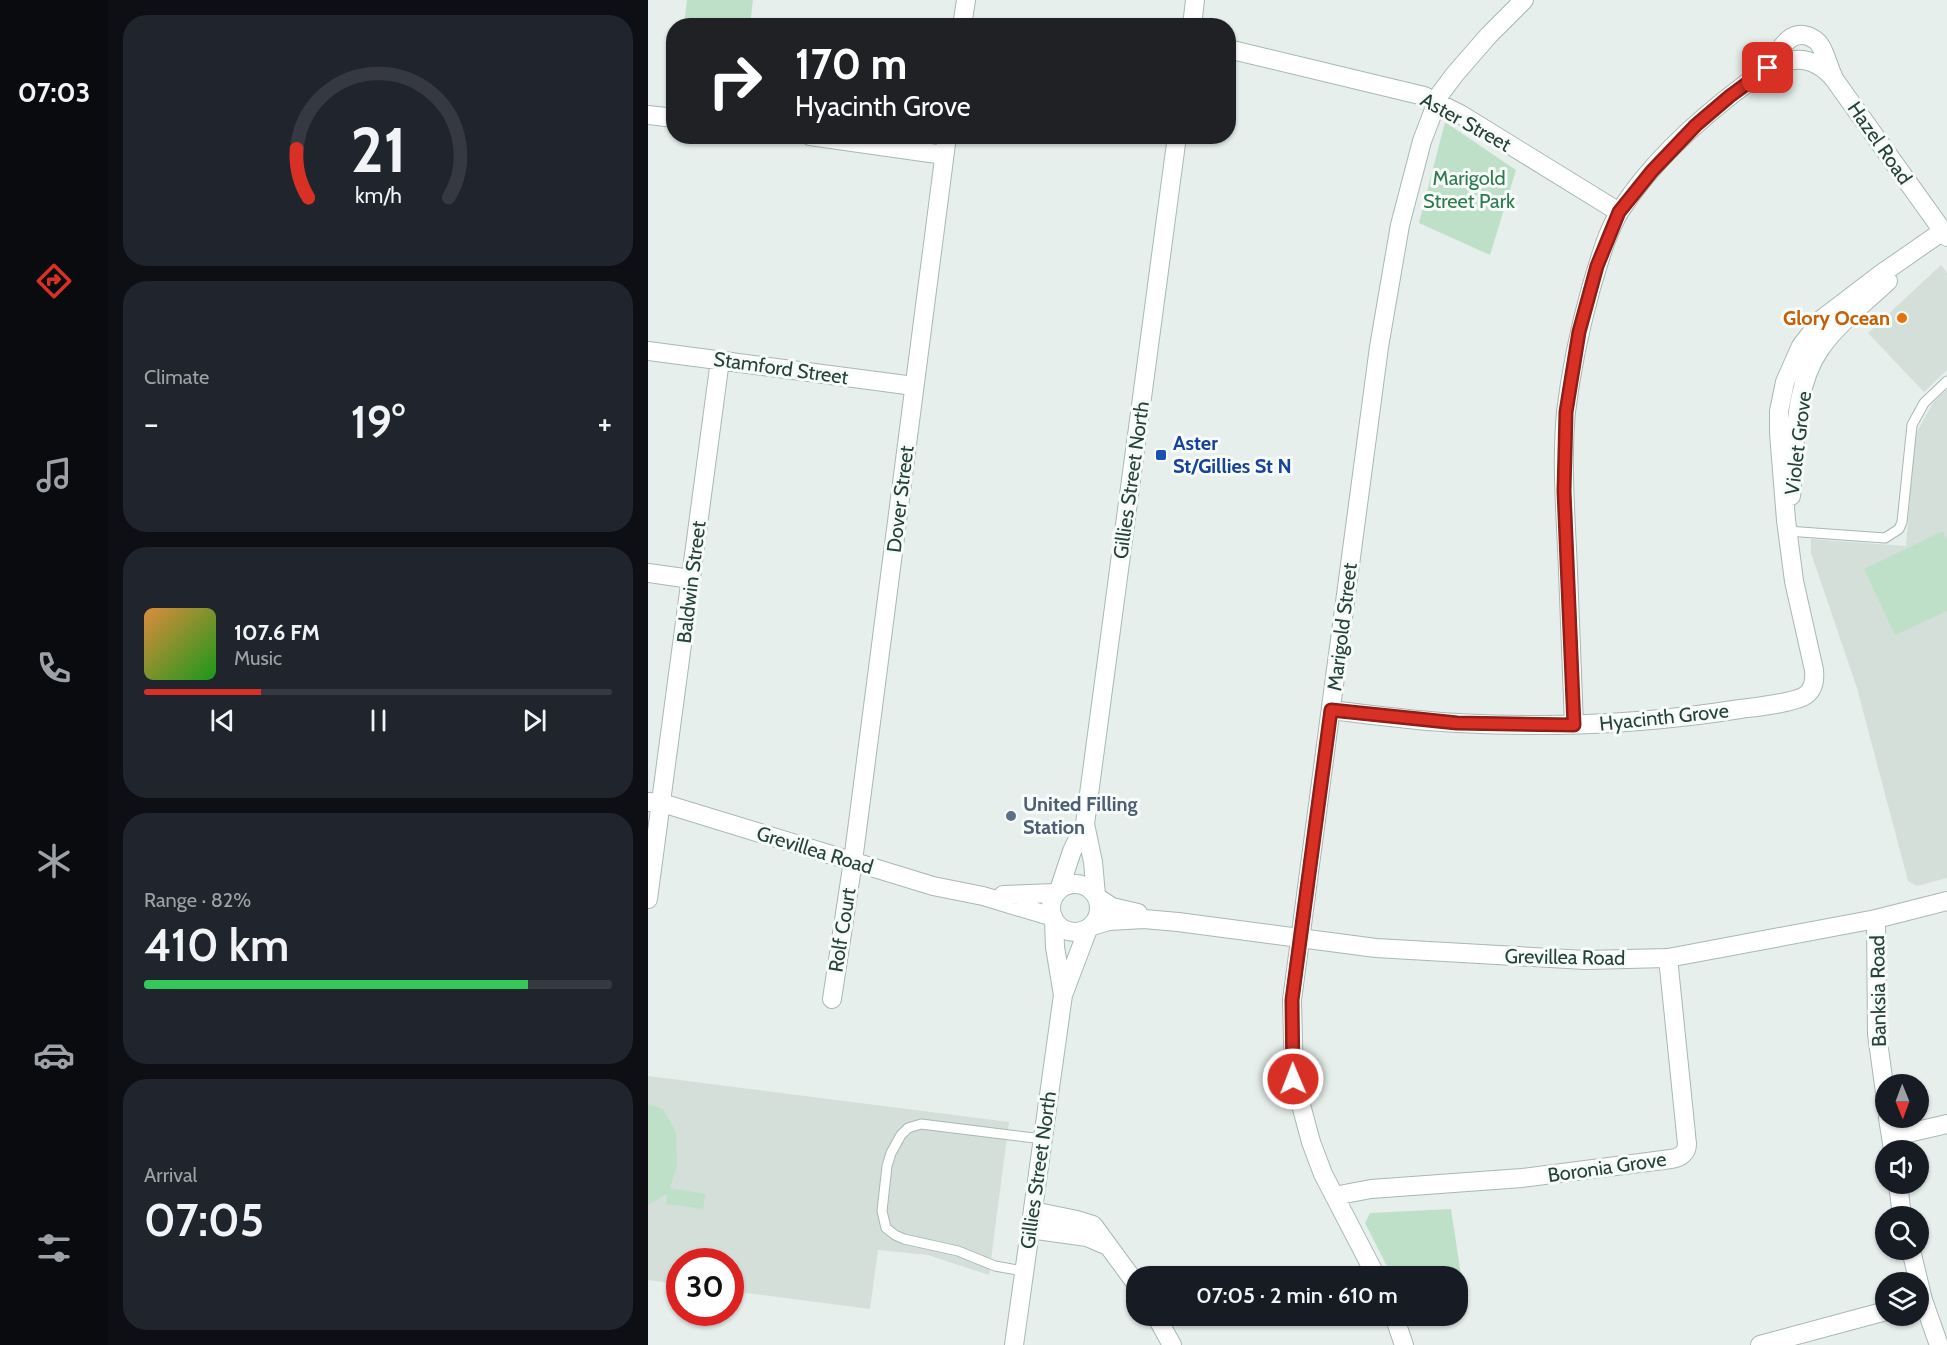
<!DOCTYPE html>
<meta charset="utf-8">
<style>
body{margin:0;font-family:Cabin,sans-serif;background:#20242c;color:#f1f3f6;height:100vh;display:flex;flex-direction:column;font-size:22px;white-space:nowrap}
*{box-sizing:border-box;margin:0}
p{font-size:20px;color:#9ea1a6}
.icon{flex:none;width:33px;height:33px;fill:none;stroke:currentColor;stroke-width:2;stroke-linecap:round;stroke-linejoin:round}
.map{position:relative;flex:1;overflow:hidden}
.side{display:flex;flex-direction:column;gap:15px;padding:15px;background:#0d0f14;width:540px}
.side>*{flex:none}
.banner{position:absolute;left:18px;top:18px;width:570px;height:126px;border-radius:24px;box-shadow:0 2px 4px #0004;background:#202124;color:#fff;overflow:hidden}
.needle{width:39px;rotate:179deg}
.buttons{position:absolute;left:1227px;top:1074px;display:grid;gap:12px}
.buttons a{display:grid;place-items:center;width:54px;height:54px;border-radius:50%;background:#171b24;box-shadow:0 2px 4px #0004;font-size:30px}
.speed{position:absolute;left:18px;top:1248px;display:flex;gap:12px;font-size:30px;font-weight:700;text-align:center}
.speed>*{display:grid;place-content:center;width:78px;height:78px;border-radius:50%;background:#171b24;box-shadow:0 2px 4px #0004;line-height:1}
.speed .limit{border:9px solid #d22;background:#fff;color:#111}
.pin{position:absolute;display:grid;place-items:center;width:51px;height:51px;color:#fff;margin:-26px;border-radius:12px;box-shadow:0 3px 9px #0006}
.me{position:absolute;width:66px;margin:-33px;rotate:359deg;stroke-linejoin:round;filter:drop-shadow(0 0 4px #0008)}
.turn{display:flex;align-items:center;gap:21px;height:126px;padding:0 30px;font-size:27px}
.turn .icon{width:78px;height:78px;stroke-width:2.5}
.turn b{display:block;font-size:42px;line-height:51px}
.big{font-size:45px;font-weight:600;line-height:1.1}
.side .widget{flex:1;display:flex;flex-direction:column;justify-content:center;gap:9px;min-width:0;padding:0 21px;border-radius:24px;background:#20242c}
.side .dial{align-items:center;gap:0}
.dial svg{height:156px;overflow:visible;fill:none;stroke:#363941;stroke-width:7;stroke-linecap:round;text-anchor:middle}
.dial text{fill:#f1f3f6;stroke:none}
.song{display:flex;align-items:center;gap:18px}
.cover{width:72px;height:72px;border-radius:9px;background:linear-gradient(135deg,hsl(30 70% 55%),hsl(120 70% 35%))}
.played{height:6px;border-radius:3px;background:linear-gradient(90deg,#d93025 25%,#363941 25%)}
.keys{display:flex;justify-content:space-around;direction:ltr}
.heat{display:flex;justify-content:space-between;align-items:center;font-size:33px;direction:ltr}
.charge{height:9px;border-radius:4px;background:linear-gradient(90deg,#34c759 82%,#363941 0)}
.trip{position:absolute;left:478px;top:1266px;width:342px;height:60px;border-radius:24px;background:#171b24;box-shadow:0 2px 4px #0004;font-weight:600;line-height:60px;text-align:center}
main{display:flex;flex:1;min-height:0}
.menu{display:flex;flex-direction:column;width:108px;justify-content:space-around;align-items:center;background:#090b0e;color:#9ea1a6}
.menu .icon{width:42px;height:42px}
.menu .active{color:#d93025}
.menu b{font-size:27px;color:#f1f3f6}
.map>svg:first-child{display:block}
</style>
<main>
<nav class="menu">
<b>07:03</b>
<svg class="icon active" aria-label="directions" viewBox="0 0 24 24"><path d="M12 3l9 9-9 9-9-9zM9 14v-3h6M13 9l2 2-2 2"/></svg>
<svg class="icon" aria-label="music" viewBox="0 0 24 24"><path d="M9 18V5l10-2v13"/><circle cx="6" cy="18" r="3"/><circle cx="16" cy="16" r="3"/></svg>
<svg class="icon" aria-label="phone" viewBox="0 0 24 24"><path d="M5 4h4l2 5-3 2q2 4 5 5l2-3 5 2v4C11 20 4 13 5 4z"/></svg>
<svg class="icon" aria-label="climate" viewBox="0 0 24 24"><path d="M12 3v18M4 7l16 10M4 17L20 7"/></svg>
<svg class="icon" aria-label="car" viewBox="0 0 24 24"><path d="M5 17H2v-5l4-1 3-4h7l3 4 3 1v5h-3M9 17h6M6 11h13"/><circle cx="7" cy="17" r="2"/><circle cx="17" cy="17" r="2"/></svg>
<svg class="icon" aria-label="filters" viewBox="0 0 24 24"><path d="M4 7h16M4 17h16"/><circle cx="9" cy="7" r="2"/><circle cx="15" cy="17" r="2"/></svg>
</nav>
<section class="side">
<div class="widget dial"><svg viewBox="0 0 100 80">
<path d="M14 69A42 42 0 1 1 86 69"/>
<path d="M14 69A42 42 0 0 1 8 44" stroke="#d93025"/>
<text x="50" y="56" font-size="32" font-weight="700">21</text>
<text x="50" y="72" font-size="11">km/h</text>
</svg></div>
<div class="widget"><p>Climate</p>
<div class="heat"><a>−</a><b class="big">19°</b><a>+</a></div>
</div>
<div class="widget">
<div class="song"><i class="cover"></i><div><b>107.6 FM</b><p>Music</p></div></div>
<div class="played"></div>
<div class="keys"><svg class="icon" aria-label="previous" viewBox="0 0 24 24"><path d="M18 5L8 12l10 7zM5 5v14"/></svg><svg class="icon" aria-label="pause" viewBox="0 0 24 24"><path d="M8 5v14M16 5v14"/></svg><svg class="icon" aria-label="next" viewBox="0 0 24 24"><path d="M6 5l10 7-10 7zM19 5v14"/></svg></div>
</div>
<div class="widget"><p>Range · 82%</p><b class="big">410 km</b><div class="charge"></div></div>
<div class="widget"><p>Arrival</p><b class="big">07:05</b></div>
</section>
<div class="map">
<svg width="1299" height="1345" viewBox="0 0 1299 1345">
<rect width="100%" height="100%" fill="#e6efeb"/>
<path fill="#d4dfda" d="M1293,265l6,8v97l-23,22 -56,-59z
M1299,389v489l-30,8 -9,-5 -51,-193 -46,-135v-14l95,7 9,-111 18,-32z
M0,1076l361,46 -20,153 -61,-20 -50,-5 -8,59 -139,-18 -1,-29h-50l-1,22 -31,-4z"/>
<path fill="#bfe0c8" d="M39,0h66l-3,25h-66z
M797,122l71,48 -26,85 -71,-32z
M1295,531l4,9v71l-52,24 -31,-66z
M0,1104l15,5 13,23 1,34 -7,22 36,6 -3,15 -37,-5 1,-10 -19,11z
M803,1209l11,73 -4,1v-7h-66l-27,-53 5,-10z"/>
<g fill="none" stroke-linecap="round" stroke-linejoin="round">
<defs>
<path id="service" d="M1139,531l98,7 14,-9 3,-7 10,-97 12,-22 23,-22
M375,1271l-28,-5 -37,-15 -54,-12 -9,-4 -9,-7 -4,-17 5,-45 4,-13 10,-18 7,-7 13,-4 121,15"/>
<path id="minor" d="M314,26l4,-26
M580,49l196,47 36,18 159,98
M1118,69c12,-13 20,-40 42,-33 5,2 9,4 12,9 6,9 8,21 13,31
M0,115l26,3
M162,136l134,19
M0,351l266,35
M1143,496c5,-48 1,-106 29,-147 18,-26 46,-47 68,-68
M0,573l43,6
M683,710c42,5 84,11 127,13 94,5 188,1 282,-14 15,-2 55,-6 66,-14 8,-6 9,-15 8,-25l-20,-89 -8,-61 -7,-87v-22l6,-29 16,-36 21,-27 59,-45 62,-43
M926,725c-2,-52 -4,-103 -6,-154 -2,-53 -7,-106 -2,-159 5,-42 14,-84 25,-124 8,-26 15,-54 29,-77 32,-50 80,-93 127,-128 30,-22 59,-37 87,-4l113,158
M0,899l72,-539
M1228,919l1,115 9,66
M184,999l21,-138 94,-725
M1240,1118l5,32
M1243,1137l56,-13
M1250,1184l4,32
M686,1196l37,-7 151,-11 149,-19c9,-1 16,-6 16,-15l-19,-186
M385,1211l44,9 16,5 44,60
M382,1229l57,8 21,9
M1263,1250l12,50 16,45
M728,1276l-53,-102 -12,-32 -17,-63 -2,-79 87,-653 21,-122 22,-84 18,-47 15,-20 34,-39 35,-35
M508,1316l16,29
M746,1316l10,29
M1112,1345l126,-34"/>
<path id="tertiary" d="M0,802l14,1 271,83 50,10 70,21
M355,895l53,-2
M450,898l14,9 26,6
M444,926l17,-5 35,-2 34,3 198,26 209,12 83,-2 208,-39 71,-18"/>
<path id="secondary" d="M544,26l3,-26
M437,824l8,38 3,33
M403 908a24 24 0 1 1 48 0a24 24 0 1 1-48 0Z
M411,890l13,-39 13,-27 92,-688
M406,920l1,27 8,48
M366,1345l49,-350 25,-66"/>
</defs>
<use href="#service" stroke="#a8b8b2" stroke-width="11"/>
<use href="#minor" stroke="#a8b8b2" stroke-width="20"/>
<use href="#tertiary" stroke="#a8b8b2" stroke-width="20"/>
<use href="#secondary" stroke="#a4bbb3" stroke-width="20"/>
<use href="#service" stroke="#fff" stroke-width="9"/>
<use href="#minor" stroke="#fff" stroke-width="18"/>
<use href="#tertiary" stroke="#fff" stroke-width="18"/>
<use href="#secondary" stroke="#fff" stroke-width="18"/>
</g>
<g fill="none" stroke-linecap="round" stroke-linejoin="round">
<defs>
<path id="route" d="M645,1079l-1,-79 39,-290 126,13 117,2 -10,-234 2,-79 13,-80 18,-66 22,-54 33,-41 44,-46 34,-29 38,-28"/>
</defs>
<use href="#route" stroke="#8d1f18" stroke-width="15"/>
<use href="#route" stroke="#d93025" stroke-width="10"/>
</g>
<circle fill="#e8710a" stroke="#f7fbf9" stroke-width="2" cx="1254" cy="318" r="6"/>
<rect fill="#1a4fb4" stroke="#f7fbf9" stroke-width="2" x="507" y="449" width="12" height="12" rx="3"/>
<circle fill="#5c6f8a" stroke="#f7fbf9" stroke-width="2" cx="363" cy="816" r="6"/>
<g text-anchor="middle" stroke-width="6" stroke-linejoin="round" paint-order="stroke">
<g font-size="20" fill="#24423a" stroke="#f7fbf9">
<text transform="translate(818 122) rotate(29)" y="7">Aster Street</text>
<text transform="translate(1232 143) rotate(55)" y="7">Hazel Road</text>
<text transform="translate(133 368) rotate(8)" y="7">Stamford Street</text>
<text transform="translate(1150 443) rotate(-83)" y="7">Violet Grove</text>
<text transform="translate(483 480) rotate(-82)" y="7">Gillies Street North</text>
<text transform="translate(252 499) rotate(-83)" y="7">Dover Street</text>
<text transform="translate(43 582) rotate(-83)" y="7">Baldwin Street</text>
<text transform="translate(694 627) rotate(-83)" y="7">Marigold Street</text>
<text transform="translate(1016 717) rotate(-6)" y="7">Hyacinth Grove</text>
<text transform="translate(167 850) rotate(17)" y="7">Grevillea Road</text>
<text transform="translate(194 930) rotate(-81)" y="7">Rolf Court</text>
<text transform="translate(917 957) rotate(1)" y="7">Grevillea Road</text>
<text transform="translate(1230 991) rotate(-91)" y="7">Banksia Road</text>
<text transform="translate(959 1167) rotate(-8)" y="7">Boronia Grove</text>
<text transform="translate(390 1170) rotate(-82)" y="7">Gillies Street North</text>
</g>
<g font-size="20" fill="#2d7a4b" stroke="#f7fbf9">
<text x="821" y="185">Marigold<tspan x="821" dy="23">Street Park</tspan></text>
</g>
<g font-size="20" font-weight="bold" fill="#c56008" stroke="#f7fbf9" text-anchor="end">
<text x="1242" y="325">Glory Ocean</text>
</g>
<g font-size="20" font-weight="bold" fill="#164399" stroke="#f7fbf9" text-anchor="start">
<text x="525" y="450">Aster<tspan x="525" dy="23">St/Gillies St N</tspan></text>
</g>
<g font-size="20" font-weight="bold" fill="#4e5e75" stroke="#f7fbf9" text-anchor="start">
<text x="375" y="811">United Filling<tspan x="375" dy="23">Station</tspan></text>
</g>
</g>
</svg>
<div class="buttons">
<a><svg class="needle" viewBox="-14 -14 28 28"><path d="M0-13l5 13h-10z" fill="#e53935"/><path d="M0 13l5-13h-10z" fill="#9ea1a6"/></svg></a>
<a><svg class="icon" aria-label="sound" viewBox="0 0 24 24"><path d="M4 9h4l5-4v14l-5-4H4zM17 9q2 3 0 6"/></svg></a>
<a><svg class="icon" aria-label="search" viewBox="0 0 24 24"><circle cx="10" cy="10" r="6"/><path d="M15 15l6 6"/></svg></a>
<a><svg class="icon" aria-label="layers" viewBox="0 0 24 24"><path d="M12 4l9 5-9 5-9-5zM3 14l9 5 9-5"/></svg></a>
</div>
<div class="speed"><div class="limit">30</div></div>
<div class="pin" style="left:1120px;top:68px;background:#d93025"><svg class="icon" aria-label="arrive" viewBox="0 0 24 24"><path d="M6 21V4h12l-3 4 3 4H6"/></svg></div>
<svg class="me" style="left:645px;top:1079px" viewBox="-20 -20 40 40"><circle r="17" fill="#d93025" stroke="#fff" stroke-width="3"/><path d="M0-11L8 9 0 5-8 9z" fill="#fff"/></svg>
<div class="trip">07:05 · 2 min · 610 m</div>
<div class="banner">
<div class="turn"><svg class="icon" aria-label="right" viewBox="0 0 24 24"><path d="M7 20v-9h11M14 6l5 5-5 5"/></svg><div><b>170 m</b>Hyacinth Grove</div></div>
</div>
</div>
</main>
